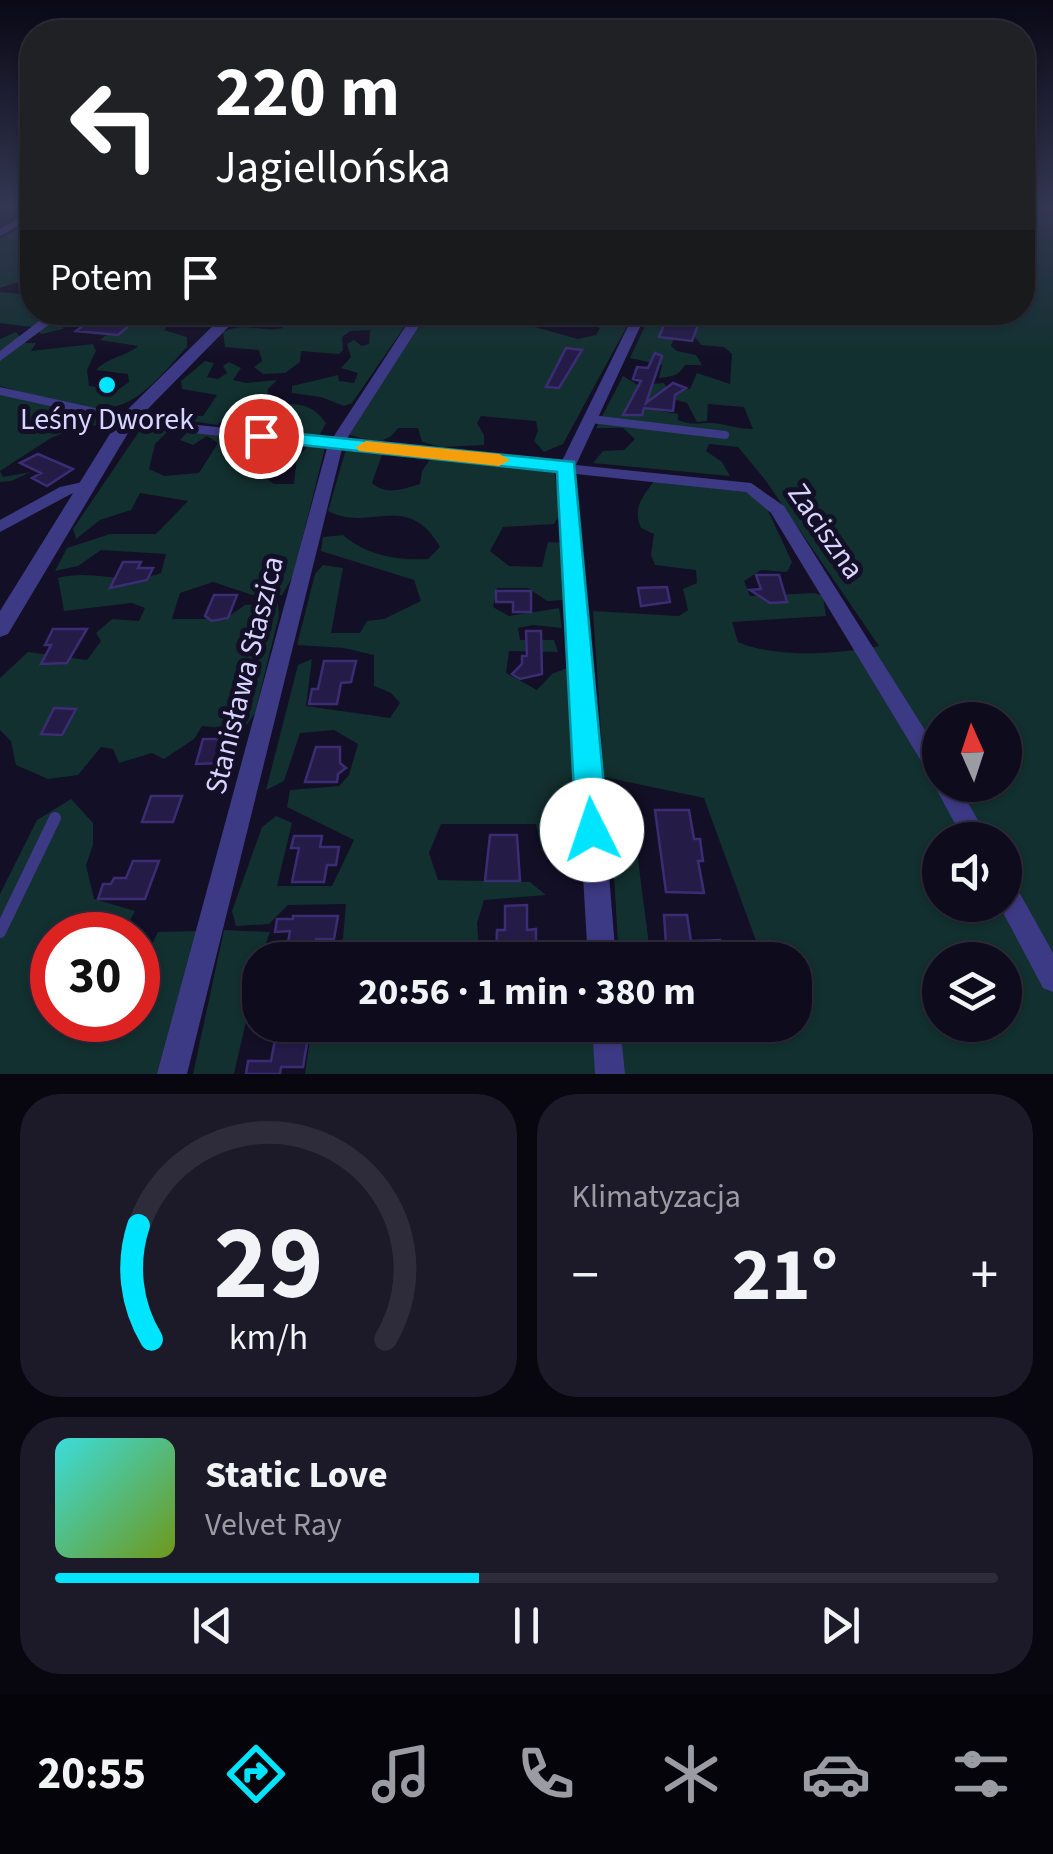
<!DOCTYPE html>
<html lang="pl">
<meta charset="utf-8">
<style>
body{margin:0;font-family:"Source Sans 3",sans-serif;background:#1c1929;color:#f1f3f6;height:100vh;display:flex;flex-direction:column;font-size:38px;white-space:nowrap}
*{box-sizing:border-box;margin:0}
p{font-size:32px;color:#9b9ba3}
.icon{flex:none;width:55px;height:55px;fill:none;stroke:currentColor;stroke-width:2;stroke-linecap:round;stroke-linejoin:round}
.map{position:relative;height:1074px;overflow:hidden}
.drawer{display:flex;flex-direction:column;gap:20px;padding:20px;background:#08060f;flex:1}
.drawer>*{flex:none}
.banner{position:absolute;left:20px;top:20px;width:1015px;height:305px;border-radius:40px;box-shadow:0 2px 8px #0004,0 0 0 2px #2e2b3b;background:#202124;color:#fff;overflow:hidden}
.needle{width:65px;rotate:357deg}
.tools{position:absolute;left:922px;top:702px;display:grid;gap:20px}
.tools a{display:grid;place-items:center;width:100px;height:100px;border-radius:50%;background:#0e0b1c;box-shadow:0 2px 8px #0004,0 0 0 2px #2e2b3b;font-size:50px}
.speed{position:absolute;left:30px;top:912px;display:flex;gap:20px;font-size:50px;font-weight:700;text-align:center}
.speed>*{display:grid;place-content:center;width:130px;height:130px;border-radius:50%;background:#0e0b1c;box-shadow:0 2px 8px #0004,0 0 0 2px #2e2b3b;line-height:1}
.speed .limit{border:15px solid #d22;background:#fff;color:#111}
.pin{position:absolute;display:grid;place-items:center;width:85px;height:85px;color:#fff;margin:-42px;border:5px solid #fff;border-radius:50%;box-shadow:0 2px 10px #0007}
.me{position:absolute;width:110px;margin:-55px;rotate:356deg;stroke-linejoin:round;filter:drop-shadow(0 0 8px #0008)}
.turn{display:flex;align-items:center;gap:35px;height:210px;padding:0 30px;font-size:45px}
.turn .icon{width:130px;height:130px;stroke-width:2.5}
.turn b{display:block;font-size:70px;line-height:85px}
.then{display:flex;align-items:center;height:95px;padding:0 30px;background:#0003;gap:20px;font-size:38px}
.big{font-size:75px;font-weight:700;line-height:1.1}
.drawer .tile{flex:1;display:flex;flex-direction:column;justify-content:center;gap:15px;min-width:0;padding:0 35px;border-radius:40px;background:#1c1929}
.drawer .dial{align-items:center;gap:0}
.dial svg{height:260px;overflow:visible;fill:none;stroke:#2e2b3b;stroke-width:7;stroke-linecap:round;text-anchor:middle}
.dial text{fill:#f1f3f6;stroke:none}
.song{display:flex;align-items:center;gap:30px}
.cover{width:120px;height:120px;border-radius:15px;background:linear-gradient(135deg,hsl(180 70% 55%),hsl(80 70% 35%))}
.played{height:10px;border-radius:5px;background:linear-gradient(90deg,#00e5ff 45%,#2e2b3b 45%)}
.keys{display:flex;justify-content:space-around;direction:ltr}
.heat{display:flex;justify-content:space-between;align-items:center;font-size:55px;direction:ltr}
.drawer .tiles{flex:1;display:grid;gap:20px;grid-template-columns:1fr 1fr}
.tile:last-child{grid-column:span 2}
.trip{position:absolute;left:242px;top:942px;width:570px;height:100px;border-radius:40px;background:#0e0b1c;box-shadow:0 2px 8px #0004,0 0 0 2px #2e2b3b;font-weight:700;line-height:100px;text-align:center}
.tab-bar{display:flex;height:160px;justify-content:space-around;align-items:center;background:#06040b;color:#9b9ba3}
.tab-bar .icon{width:70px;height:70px}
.tab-bar .active{color:#00e5ff}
.tab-bar b{font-size:45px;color:#f1f3f6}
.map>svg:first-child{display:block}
</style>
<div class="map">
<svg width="1053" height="1074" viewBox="0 0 1053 1074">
<rect width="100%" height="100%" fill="#130f26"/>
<path fill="#12302f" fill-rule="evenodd" d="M1023,206h30v868h-748l7,-49h483v-65h-32l-59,-162 -100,-21 -11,-166 86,5 9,-6 -5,-21 14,-6 -1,-13 -41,-5 -4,-10 3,-21 -13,-6c-9,-20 2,-32 14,-48l77,5 31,15 29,62 -5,10 -26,-2 -17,11 6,15 65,-3 8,3 3,20 -94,6 6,20c39,17 100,12 141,4l-113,-165 -28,-34 -29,-3 -3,7 16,11 8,14 -137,-13 10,-12 21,-1 11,-11 -12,-11h-27l27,-52 15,9 26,-2 4,7 22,-1 7,-16 33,11 2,-30 -8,-7 -23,-2 -7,-9h-19l-4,10 6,5 19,4 6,10h-17c-6,11 -14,12 -26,13l3,-13 -32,-7 21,-45 371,-1zM667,397l20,6 10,19 10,-1 1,-17 36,3 9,22c-13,0 -21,-3 -33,-5 -18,-3 -24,3 -42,-4v-6l-17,-3 -5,-12zM940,720h65v65h-65zM940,840h65v65h-65zM940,960h65v65h-65z
M32,222v55l-32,11v-49z
M32,289v23l23,1 -9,6 18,3 -1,7 -21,5 -10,-7 -32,-4v-31l22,2z
M372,312l42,1 -62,90 -8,3 -23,-9 -29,-4v-7l46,-11 1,6 15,2 4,-10 -17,-5 10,-11 -4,-13 7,-4 8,6 7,-2 1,-14 -20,1 -8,6 1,13 -4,4 -38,-3 -1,11 -15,11 -22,1 -9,-7 8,-6 -3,-11 -34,-3 -2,-15c21,-11 39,1 60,-4l-8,-5 -33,-2 7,-8z
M133,313h46l-15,17 23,7v10c-18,19 -39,47 -64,57 -36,14 -87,-9 -123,-18v-47l16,-7 10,11h10l-5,8 62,-7 3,7 -9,19 2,16 29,4 11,-8 -1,-8 -32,-4c12,-13 29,-13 42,-24l-38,-6c12,-11 28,-11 42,-21z
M427,313h130l5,5 -29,-2 -5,9 50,14 18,-4 4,-7 -22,-9 49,7 -64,118 -19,8 -10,-11 4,-10 -2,-10 -55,-5 -4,7 7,12v10l-42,2 -20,-5 -4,-14h-20c-13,20 -30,11 -49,7z
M205,361l9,2 -7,14 11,2 9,-6 -4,-7 6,-4 12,6 -8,12 13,3 31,-3 -9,9 -1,9 6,6c25,0 38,-2 53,19l-7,13 -86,-9 3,-10 -7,-2 -12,10 -57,-9h43l14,-21 -35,-6 -1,-8z
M0,393l98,25 12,8 -6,3 -17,-6 -36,15 -51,33 3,6 28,-5 -20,9 -11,1z
M142,427l28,2 -15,15 -6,25 15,7 35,-3 19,-30 -11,-7 -14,9 -13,-5 8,-9 58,6 5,4 -15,9 -2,7 40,27h20l3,-26 11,-12 17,2 -32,128 -11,19 -24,2 -45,-15 -33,11 -8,26h53l20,-14 33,-2 1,12 -24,98 -12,17 -41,-4 -8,13 -30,20 -12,-6 -33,10 -6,-14 -12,-2 -23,28 -30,4 -32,-14 -5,-24 -11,-11v-52l28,-26 59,8 14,-19 -5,-8 16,-14 27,2 6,-13 -13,-5 -68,8 -6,-33c35,-10 67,9 103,-5l5,-19 -65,-4 -23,16 -23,5 12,-23 43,-14h46l32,-33 -48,-8 -9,17 -31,10 -24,19 -3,-10z
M346,449l37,3 -11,31c15,13 31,6 48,1l2,-13 9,-13 123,12 6,44 -6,10 -51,3 -13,24 19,15 33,1 6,-25 16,1 -1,57 -16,1 -19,-13h-31l-4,19 16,9 50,-8 3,20 -29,-3 -15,3 2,12h34l4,12 -49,-1 -3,22 31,17 15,-16 15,-6 9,161 -3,27 -31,-5 -6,-27h-95l-12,29 9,27 92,2 16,13 -62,5 -7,23 3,34 29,3h-182l16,-22 3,-34 -58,1 -19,19 -33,2 -4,-15 30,-84 14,-11 16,7 -15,63h55l22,-46 -67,-33 3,-17 49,-4 10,-11 9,-31 -24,-14 -34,3 -16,48 -18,9 32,-125 14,-6 -6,47 84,12 10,-15 -9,-10 -17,-7v-31l-30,-7 -47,-3 18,-71 8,-9 20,3 -12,65h29l7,-12 17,-2 37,-18 -7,-21 -93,-29 2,-14 20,-2c23,20 55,26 85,24l12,-12c-32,-57 -71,-14 -112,-36z
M71,799l22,24v22l-7,20 8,34 41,12 -13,24h-70v85h29v11l28,1 6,-12h23v-46l20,-42 43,-1 -44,143h-157v-180l37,-74z
M627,823l10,29 14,108h-32l-8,-134z
M224,930l46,2 -10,28 -26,114h-41z"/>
<path fill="#241b47" stroke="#3b2d73" stroke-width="2.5" d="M667,318l33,2 -8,21 -33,-4z
M88,322l14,-1 30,2 -14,12 -42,-4z
M566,348l16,2 -23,38 -13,-1z
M655,353l7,3 -16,47 27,-20 13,5 -11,7 -2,16 -29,-3 -2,7h-19l18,-34 -8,-2 4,-12 11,1z
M38,454l35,15 -26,17 -15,-8 9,-5 -21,-10z
M123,562h18l-3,6h15l-6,12 -37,8z
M756,575h23l8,27 -17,1 -20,-13 11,-1z
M667,587l3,15 -29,4 -3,-18z
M496,591h35v21h-18v-10h-17z
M214,595h23l-9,23 -16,3 -7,-5z
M53,629h34l-20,34 -26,1 10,-19h-6z
M526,631h15l1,43 -22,5 -8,-5 10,-10v-8h5z
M324,661h32l-5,21 -10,1 -4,21h-28l3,-15h6z
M54,708l22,1 -14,26 -21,-1z
M203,739h26l-6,24 -27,1z
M316,747h24v16l6,5 -8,6 -1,8h-32z
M151,796h31l-9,26h-31z
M655,810h34l5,29h6l3,22h-5l6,32 -38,-1z
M490,835h27l3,46h-35z
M294,836h28l-2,11h19l-3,18h-9l-3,17h-32l7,-34h-8z
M133,861h26l-14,38h-47l5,-15h8l3,-6h12z
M527,905v25l9,-1v26h-5v5h-27v-5l-8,1 1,-26h8v-24z
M664,915h23l4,26 29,-1 4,20 -57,-1z
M293,916h45l-4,23h-18l-4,21h-27l5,-29 -15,1 2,-13h16z
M273,1025h26l-3,13 12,-1 -5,30h-22l-1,7h-34l2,-13h23l4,-21 -5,-1z"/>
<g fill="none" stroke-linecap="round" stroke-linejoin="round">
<path stroke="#3d3a85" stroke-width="8" d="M591,419l134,16"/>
<path stroke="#3d3a85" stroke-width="12" d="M0,932l55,-114"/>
<path fill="#3d3a85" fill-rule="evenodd" d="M32,211v7l-32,18v-7z
M51,312h15l-66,49v-10z
M415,312h13l-82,128 215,23 74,-151h12l-71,153 175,18 33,23 156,248v31h18l31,55h-25l-30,-55 3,-4 -5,-2 -161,-266 -25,-21 -170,-18 40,486h-28l-29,-488 -217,-23 -155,625h-30l170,-626 -178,-20 -149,-33v-8l149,33 183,19z
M87,481l6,2 2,3 -2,3 -22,5 -71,38v-12l60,-33z
M1005,880l9,3 39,70v39l-10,-4 -44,-83h6z
M592,1025h28l5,49h-30z"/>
<path fill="#3d3a85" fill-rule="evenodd" d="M227,312h16l-109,111 -126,211 -8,3v-26l121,-195z"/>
</g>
<linearGradient id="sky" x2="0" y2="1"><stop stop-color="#0a0815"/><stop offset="0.58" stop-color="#333752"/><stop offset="1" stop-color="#333752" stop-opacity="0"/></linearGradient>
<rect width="1053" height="357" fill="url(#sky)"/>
<path fill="#00e5ff" stroke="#0095a6" stroke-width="2.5" d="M261,430l313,32 34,368 -5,9 -11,4 -11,-4 -5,-9 -19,-358 -303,-32 -3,-4z"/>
<path fill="#f59e0b" d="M366,441l133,13 11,6 -11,6 -140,-15 -3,-4z"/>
<circle fill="#00e5ff" stroke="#130f26" stroke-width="4" cx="107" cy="385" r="10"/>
<g text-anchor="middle" stroke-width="10" stroke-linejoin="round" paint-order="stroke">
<g font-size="30" fill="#d9d4ff" stroke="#130f26">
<text x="107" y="429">Leśny Dworek</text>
</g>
<g font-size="30" fill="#d9d4ff" stroke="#130f26">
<text transform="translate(826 531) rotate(55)" y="10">Zaciszna</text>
<text transform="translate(244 675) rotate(-76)" y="10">Stanisława Staszica</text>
</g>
</g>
</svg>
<div class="tools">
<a><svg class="needle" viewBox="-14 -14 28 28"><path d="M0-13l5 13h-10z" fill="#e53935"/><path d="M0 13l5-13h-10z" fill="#9b9ba3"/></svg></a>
<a><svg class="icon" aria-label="sound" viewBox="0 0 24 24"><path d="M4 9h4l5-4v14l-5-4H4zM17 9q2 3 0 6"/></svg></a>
<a><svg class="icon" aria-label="layers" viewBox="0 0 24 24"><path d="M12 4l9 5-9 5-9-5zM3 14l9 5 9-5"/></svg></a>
</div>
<div class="speed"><div class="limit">30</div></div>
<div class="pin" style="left:261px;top:436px;background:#d93025"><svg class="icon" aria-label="arrive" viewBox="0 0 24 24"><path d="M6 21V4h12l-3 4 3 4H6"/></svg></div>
<svg class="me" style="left:592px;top:830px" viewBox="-20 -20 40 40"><circle r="19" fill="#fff"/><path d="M0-13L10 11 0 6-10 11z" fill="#00e5ff"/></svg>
<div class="trip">20:56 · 1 min · 380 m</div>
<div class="banner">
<div class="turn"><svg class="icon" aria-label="left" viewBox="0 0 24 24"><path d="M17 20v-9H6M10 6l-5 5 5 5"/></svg><div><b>220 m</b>Jagiellońska</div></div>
<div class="then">Potem<svg class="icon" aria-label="arrive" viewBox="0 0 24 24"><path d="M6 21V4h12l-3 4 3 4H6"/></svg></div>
</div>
</div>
<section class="drawer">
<div class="tiles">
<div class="tile dial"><svg viewBox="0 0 100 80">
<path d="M14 69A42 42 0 1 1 86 69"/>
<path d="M14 69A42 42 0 0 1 10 34" stroke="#00e5ff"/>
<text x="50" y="56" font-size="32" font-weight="700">29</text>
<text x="50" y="72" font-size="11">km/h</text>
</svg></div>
<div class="tile"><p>Klimatyzacja</p>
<div class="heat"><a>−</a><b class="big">21°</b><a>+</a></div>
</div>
<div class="tile">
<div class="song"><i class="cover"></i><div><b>Static Love</b><p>Velvet Ray</p></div></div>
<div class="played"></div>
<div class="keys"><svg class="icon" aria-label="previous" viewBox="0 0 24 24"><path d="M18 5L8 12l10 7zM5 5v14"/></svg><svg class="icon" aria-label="pause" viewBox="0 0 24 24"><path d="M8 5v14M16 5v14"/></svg><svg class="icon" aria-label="next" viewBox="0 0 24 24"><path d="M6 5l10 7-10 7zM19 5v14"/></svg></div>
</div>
</div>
</section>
<nav class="tab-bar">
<b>20:55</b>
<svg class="icon active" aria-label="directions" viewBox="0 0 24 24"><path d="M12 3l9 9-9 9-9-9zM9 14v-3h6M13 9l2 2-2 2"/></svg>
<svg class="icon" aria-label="music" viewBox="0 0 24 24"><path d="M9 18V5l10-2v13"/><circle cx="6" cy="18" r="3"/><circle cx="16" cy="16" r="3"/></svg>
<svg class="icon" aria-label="phone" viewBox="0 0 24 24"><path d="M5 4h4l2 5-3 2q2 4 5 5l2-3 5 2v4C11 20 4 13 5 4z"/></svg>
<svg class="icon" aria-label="climate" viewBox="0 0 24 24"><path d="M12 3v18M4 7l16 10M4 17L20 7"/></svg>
<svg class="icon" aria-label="car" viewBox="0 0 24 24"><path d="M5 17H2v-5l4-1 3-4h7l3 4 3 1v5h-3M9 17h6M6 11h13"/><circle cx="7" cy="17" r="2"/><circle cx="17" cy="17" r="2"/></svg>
<svg class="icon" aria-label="filters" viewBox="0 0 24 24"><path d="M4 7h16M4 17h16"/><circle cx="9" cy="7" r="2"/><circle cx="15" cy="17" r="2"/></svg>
</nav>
